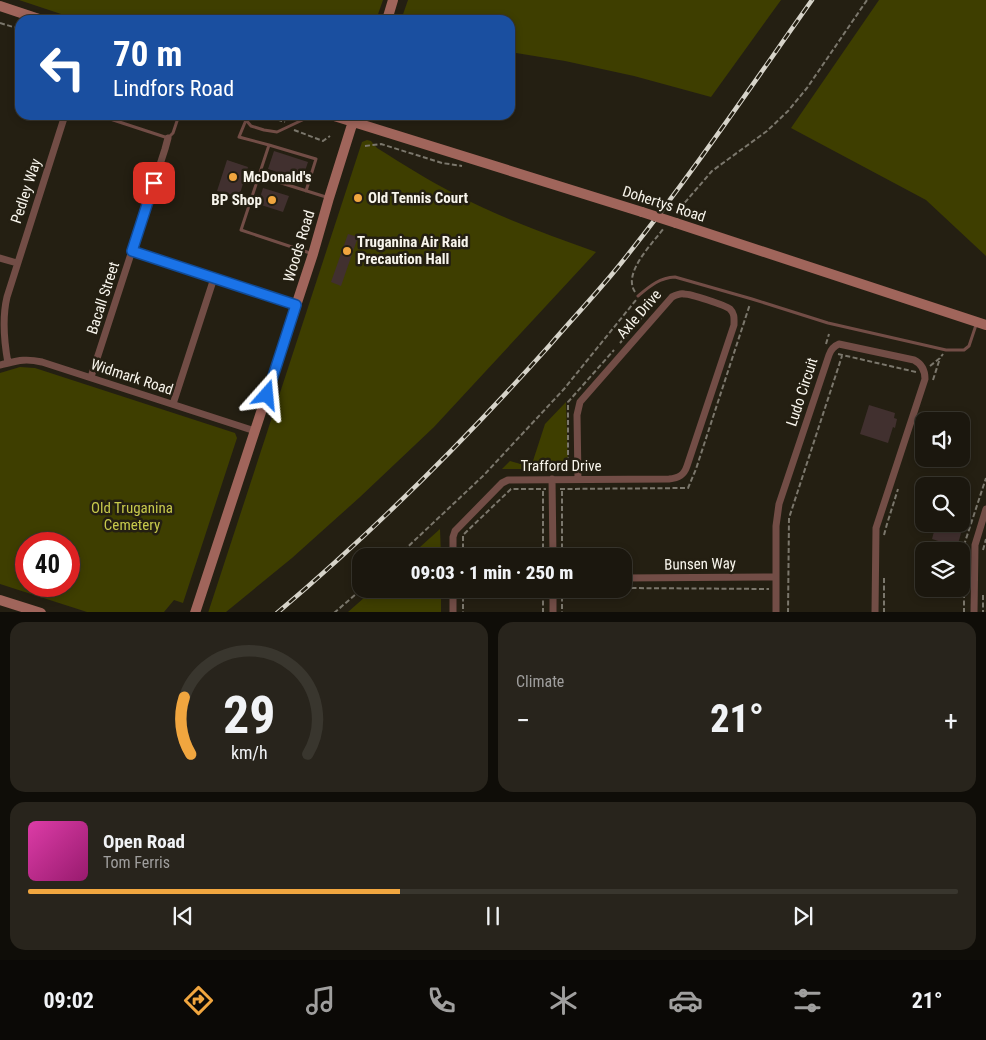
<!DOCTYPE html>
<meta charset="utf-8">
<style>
body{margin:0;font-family:"Roboto Condensed",sans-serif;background:#28241c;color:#f1f3f6;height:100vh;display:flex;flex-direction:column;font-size:19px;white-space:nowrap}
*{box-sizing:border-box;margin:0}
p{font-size:16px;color:#a09f9e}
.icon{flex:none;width:28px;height:28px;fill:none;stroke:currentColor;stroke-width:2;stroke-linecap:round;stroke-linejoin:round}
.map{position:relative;height:612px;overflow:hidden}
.details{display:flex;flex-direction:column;gap:10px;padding:10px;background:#0f0d08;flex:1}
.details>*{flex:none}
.hud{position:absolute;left:15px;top:15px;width:500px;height:105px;border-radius:15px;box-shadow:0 2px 8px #0003,0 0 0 1px #39362e;background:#1a4fa0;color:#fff;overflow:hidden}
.tools{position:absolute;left:915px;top:412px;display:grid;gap:10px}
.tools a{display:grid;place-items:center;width:55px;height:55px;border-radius:10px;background:#1b170e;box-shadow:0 2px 8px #0003,0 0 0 1px #39362e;font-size:25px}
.speed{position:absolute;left:15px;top:532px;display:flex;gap:10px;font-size:25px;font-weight:700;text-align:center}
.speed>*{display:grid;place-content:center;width:65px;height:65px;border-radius:50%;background:#1b170e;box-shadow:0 2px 8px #0003,0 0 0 1px #39362e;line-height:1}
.speed .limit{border:8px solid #d22;background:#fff;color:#111}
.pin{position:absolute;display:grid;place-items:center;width:42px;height:42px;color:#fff;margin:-21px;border-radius:10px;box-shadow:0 2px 8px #0006}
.me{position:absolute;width:55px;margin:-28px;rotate:18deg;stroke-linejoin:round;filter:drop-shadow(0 0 4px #0008)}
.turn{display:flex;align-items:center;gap:18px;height:105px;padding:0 15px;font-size:22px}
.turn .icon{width:65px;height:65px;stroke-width:2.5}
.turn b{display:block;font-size:35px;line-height:42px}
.big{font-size:38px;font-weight:800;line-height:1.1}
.details .tile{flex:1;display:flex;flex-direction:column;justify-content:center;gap:8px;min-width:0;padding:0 18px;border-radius:15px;background:#28241c}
.details .dial{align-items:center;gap:0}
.dial svg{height:130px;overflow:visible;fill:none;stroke:#39362e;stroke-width:7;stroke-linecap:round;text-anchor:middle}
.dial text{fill:#f1f3f6;stroke:none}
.song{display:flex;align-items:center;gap:15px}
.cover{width:60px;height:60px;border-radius:8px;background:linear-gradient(135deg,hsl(320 70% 55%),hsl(320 70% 35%))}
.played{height:5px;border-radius:2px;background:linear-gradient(90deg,#f1a63f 40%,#39362e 40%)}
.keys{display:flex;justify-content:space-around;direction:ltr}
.heat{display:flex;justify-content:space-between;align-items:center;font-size:28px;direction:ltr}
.details .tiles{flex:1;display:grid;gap:10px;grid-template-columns:1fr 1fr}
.tile:last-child{grid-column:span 2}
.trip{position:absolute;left:352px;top:548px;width:280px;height:50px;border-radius:15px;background:#1b170e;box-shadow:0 2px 8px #0003,0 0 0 1px #39362e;font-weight:800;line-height:50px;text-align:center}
.tab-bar{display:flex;height:80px;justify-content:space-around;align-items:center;background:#0b0906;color:#a09f9e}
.tab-bar .icon{width:35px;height:35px}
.tab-bar .on{color:#f1a63f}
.tab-bar b{font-size:22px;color:#f1f3f6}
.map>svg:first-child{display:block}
</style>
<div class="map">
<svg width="986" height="613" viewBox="0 0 986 613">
<rect width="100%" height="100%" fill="#241f12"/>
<path fill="#3e3e00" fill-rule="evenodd" d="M19,0h364l-7,20h-297z
M408,0h373l-70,97 -77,-21 -69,-15 -55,-9v-32h-109z
M879,0h107v256l-60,-56 -135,-72z
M367,140l4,1 6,7c26,16 52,33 80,47 44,23 92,40 139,57l-162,175 -74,70 -68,61 -66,54 -18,1 154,-471z
M20,367l15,1 200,65 2,5 -54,165 -9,-3 -10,12h-77l-87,-28v-211zM26,544h43v42h-43z
M566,402l2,63 -5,4h-61l8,-8 21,6 14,-43z
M440,529l1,27h-31z
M374,589h67v23h-93z"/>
<path fill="#41302f" d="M274,151l34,11 -6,18 -34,-11z
M227,160l21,7 -9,30 -22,-6z
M263,188l26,8 -6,16 -25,-8z
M348,234l10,3 -17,49 -10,-4z
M869,405l26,8 -1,5 3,1 -2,9 -2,-1 -5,16 -28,-9z
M936,524h5l21,6 -5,17 -25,-8z"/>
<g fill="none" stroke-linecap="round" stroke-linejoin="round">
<path stroke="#7b776c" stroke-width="2" stroke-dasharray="5 2.5" stroke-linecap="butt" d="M0,23l20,6
M263,115l22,7
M294,130l29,11 7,-5
M365,146l16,-2 61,19 20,3
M675,214l37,-43 55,-40 21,-20 19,-23 60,-88
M635,292c-13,-19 18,-49 29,-64
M620,343l40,-46h2
M826,344l3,-10
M838,354l78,18
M930,366l10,-8 3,-4
M933,380l7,-22
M568,470v-68l46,-52
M560,489l128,-1 8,-19 54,-165
M884,535l3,-11 11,-35
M983,550l3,-11
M398,556l86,-81 80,-86 72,-89
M463,556v-21l48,-46h35
M543,556v-67
M562,556v-67
M624,588l145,1
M463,589v24
M562,589v24
M983,595v18
M334,613l28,-24
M543,613v-24
M788,613l1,-95 53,-162
M884,613v-36
M964,613v-68l22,-67"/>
<path stroke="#724d46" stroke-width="3" d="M98,115l70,23 5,-5 6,-18
M245,115l1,5 5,6 13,4 13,2 36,-17
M246,120l-7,17 30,8 -28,85 69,23
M269,145l47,14 -10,32
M259,176l67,21
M638,296c12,-10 21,-18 37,-19l77,22 76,24 118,27h18l5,-4 7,-21"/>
<path stroke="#724d46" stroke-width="7" d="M132,251l164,54
M0,258l17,5
M8,363c-4,-22 -6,-45 -1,-66l58,-182
M0,365c17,-4 24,-7 42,-3l213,69
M91,377l74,-228 3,-11
M173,404l41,-126
M552,479l1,77
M453,556v-19l2,-6 47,-48 6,-3 161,-1c10,-1 15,-4 18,-13l47,-141c0,-6 1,-11 -4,-16 -5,-4 -39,-15 -46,-15 -4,-1 -8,1 -12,3l-92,105 -3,13 1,64
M624,578l152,-1
M453,589v24
M553,613v-24
M776,613v-87l3,-22 50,-149c2,-6 5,-9 10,-11l75,16c8,4 11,10 11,19l-49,149 -1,85
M974,613l1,-68 11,-36"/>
<path stroke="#a0655b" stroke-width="10" d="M0,6l42,14
M387,20l6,-20
M331,115l311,97
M676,223l310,102
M0,600l41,13
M195,613l118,-359 16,-56 26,-83"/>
<defs>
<path id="rail" d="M277,613c97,-82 187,-172 272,-267 24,-28 50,-55 73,-84 67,-84 128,-174 190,-262"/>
</defs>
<use href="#rail" stroke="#d6d3c9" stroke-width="4.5"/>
<use href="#rail" stroke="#241f12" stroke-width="2.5" stroke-dasharray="8" stroke-linecap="butt"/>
<path stroke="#a0655b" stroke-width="10" d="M642,212l34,11"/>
</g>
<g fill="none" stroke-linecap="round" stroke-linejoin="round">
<defs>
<path id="route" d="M154,183l-22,68 164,54 -29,90"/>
</defs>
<use href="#route" stroke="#114b97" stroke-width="12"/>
<use href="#route" stroke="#1a73e8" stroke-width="9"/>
</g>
<g fill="#f1a63f" stroke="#241f12" stroke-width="2">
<circle cx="233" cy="177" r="5"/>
<circle cx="358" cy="198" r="5"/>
<circle cx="272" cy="200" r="5"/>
<circle cx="347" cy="251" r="5"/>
</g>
<g text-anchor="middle" stroke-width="5" stroke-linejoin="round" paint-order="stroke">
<g font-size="15" font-weight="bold" fill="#f8f5ec" stroke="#241f12" text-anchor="start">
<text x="243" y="182">McDonald's</text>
<text x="368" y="203">Old Tennis Court</text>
<text x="262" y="205" text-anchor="end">BP Shop</text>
<text x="357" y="247">Truganina Air Raid<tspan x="357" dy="17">Precaution Hall</tspan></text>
</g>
<g font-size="15" fill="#f8f5ec" stroke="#241f12">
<text transform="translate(26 191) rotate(-72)" y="5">Pedley Way</text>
<text transform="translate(664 204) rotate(18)" y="5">Dohertys Road</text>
<text transform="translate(299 246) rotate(-73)" y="5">Woods Road</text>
<text transform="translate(103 298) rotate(-72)" y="5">Bacall Street</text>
<text transform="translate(639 314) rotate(-49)" y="5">Axle Drive</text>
<text transform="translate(132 377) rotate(18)" y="5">Widmark Road</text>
<text transform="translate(802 392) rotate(-72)" y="5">Ludo Circuit</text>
<text x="561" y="471">Trafford Drive</text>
<text transform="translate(700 564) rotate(-1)" y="5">Bunsen Way</text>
</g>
<g font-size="15" fill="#c7c94c" stroke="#241f12">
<text x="132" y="513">Old Truganina<tspan x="132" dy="17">Cemetery</tspan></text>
</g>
</g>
</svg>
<div class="tools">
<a><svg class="icon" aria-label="sound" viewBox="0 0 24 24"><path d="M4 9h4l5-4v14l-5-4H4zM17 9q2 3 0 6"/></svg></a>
<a><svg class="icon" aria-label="search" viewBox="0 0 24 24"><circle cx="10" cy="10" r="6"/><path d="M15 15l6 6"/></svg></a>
<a><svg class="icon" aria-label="layers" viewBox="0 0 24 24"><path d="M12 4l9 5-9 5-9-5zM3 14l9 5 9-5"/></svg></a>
</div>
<div class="speed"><div class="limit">40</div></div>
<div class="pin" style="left:154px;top:183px;background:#d93025"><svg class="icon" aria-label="arrive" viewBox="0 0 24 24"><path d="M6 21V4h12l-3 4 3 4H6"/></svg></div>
<svg class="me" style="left:267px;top:395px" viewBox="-20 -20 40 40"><path d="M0-17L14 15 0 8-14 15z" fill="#1a73e8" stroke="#fff" stroke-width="4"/></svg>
<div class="trip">09:03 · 1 min · 250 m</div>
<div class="hud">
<div class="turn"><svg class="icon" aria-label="left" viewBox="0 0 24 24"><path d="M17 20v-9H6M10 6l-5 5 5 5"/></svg><div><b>70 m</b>Lindfors Road</div></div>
</div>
</div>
<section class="details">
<div class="tiles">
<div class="tile dial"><svg viewBox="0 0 100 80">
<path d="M14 69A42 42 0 1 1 86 69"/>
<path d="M14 69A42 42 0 0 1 10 34" stroke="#f1a63f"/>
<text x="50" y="56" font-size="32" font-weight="700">29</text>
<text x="50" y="72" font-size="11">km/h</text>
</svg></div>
<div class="tile"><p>Climate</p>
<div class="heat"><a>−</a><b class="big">21°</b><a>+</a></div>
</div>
<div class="tile">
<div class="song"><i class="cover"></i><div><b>Open Road</b><p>Tom Ferris</p></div></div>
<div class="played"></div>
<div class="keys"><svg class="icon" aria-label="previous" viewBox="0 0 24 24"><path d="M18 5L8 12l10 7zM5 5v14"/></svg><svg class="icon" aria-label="pause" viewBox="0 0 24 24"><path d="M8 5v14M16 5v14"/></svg><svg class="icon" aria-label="next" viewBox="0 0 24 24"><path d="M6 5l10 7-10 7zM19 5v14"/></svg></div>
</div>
</div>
</section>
<nav class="tab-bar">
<b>09:02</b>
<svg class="icon on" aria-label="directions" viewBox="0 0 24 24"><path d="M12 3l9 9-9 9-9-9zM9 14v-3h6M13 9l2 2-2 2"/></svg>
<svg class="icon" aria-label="music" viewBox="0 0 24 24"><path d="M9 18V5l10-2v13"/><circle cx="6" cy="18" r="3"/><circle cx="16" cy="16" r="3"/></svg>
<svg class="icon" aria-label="phone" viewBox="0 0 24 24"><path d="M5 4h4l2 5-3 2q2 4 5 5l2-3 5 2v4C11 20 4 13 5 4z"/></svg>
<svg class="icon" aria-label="climate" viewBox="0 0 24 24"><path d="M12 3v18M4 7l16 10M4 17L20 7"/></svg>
<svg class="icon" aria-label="car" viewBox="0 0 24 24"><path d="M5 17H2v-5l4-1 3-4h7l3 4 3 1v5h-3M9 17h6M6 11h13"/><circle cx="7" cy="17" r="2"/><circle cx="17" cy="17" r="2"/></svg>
<svg class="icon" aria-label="filters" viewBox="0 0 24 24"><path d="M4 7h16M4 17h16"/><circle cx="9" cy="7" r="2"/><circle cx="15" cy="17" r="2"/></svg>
<b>21°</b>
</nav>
